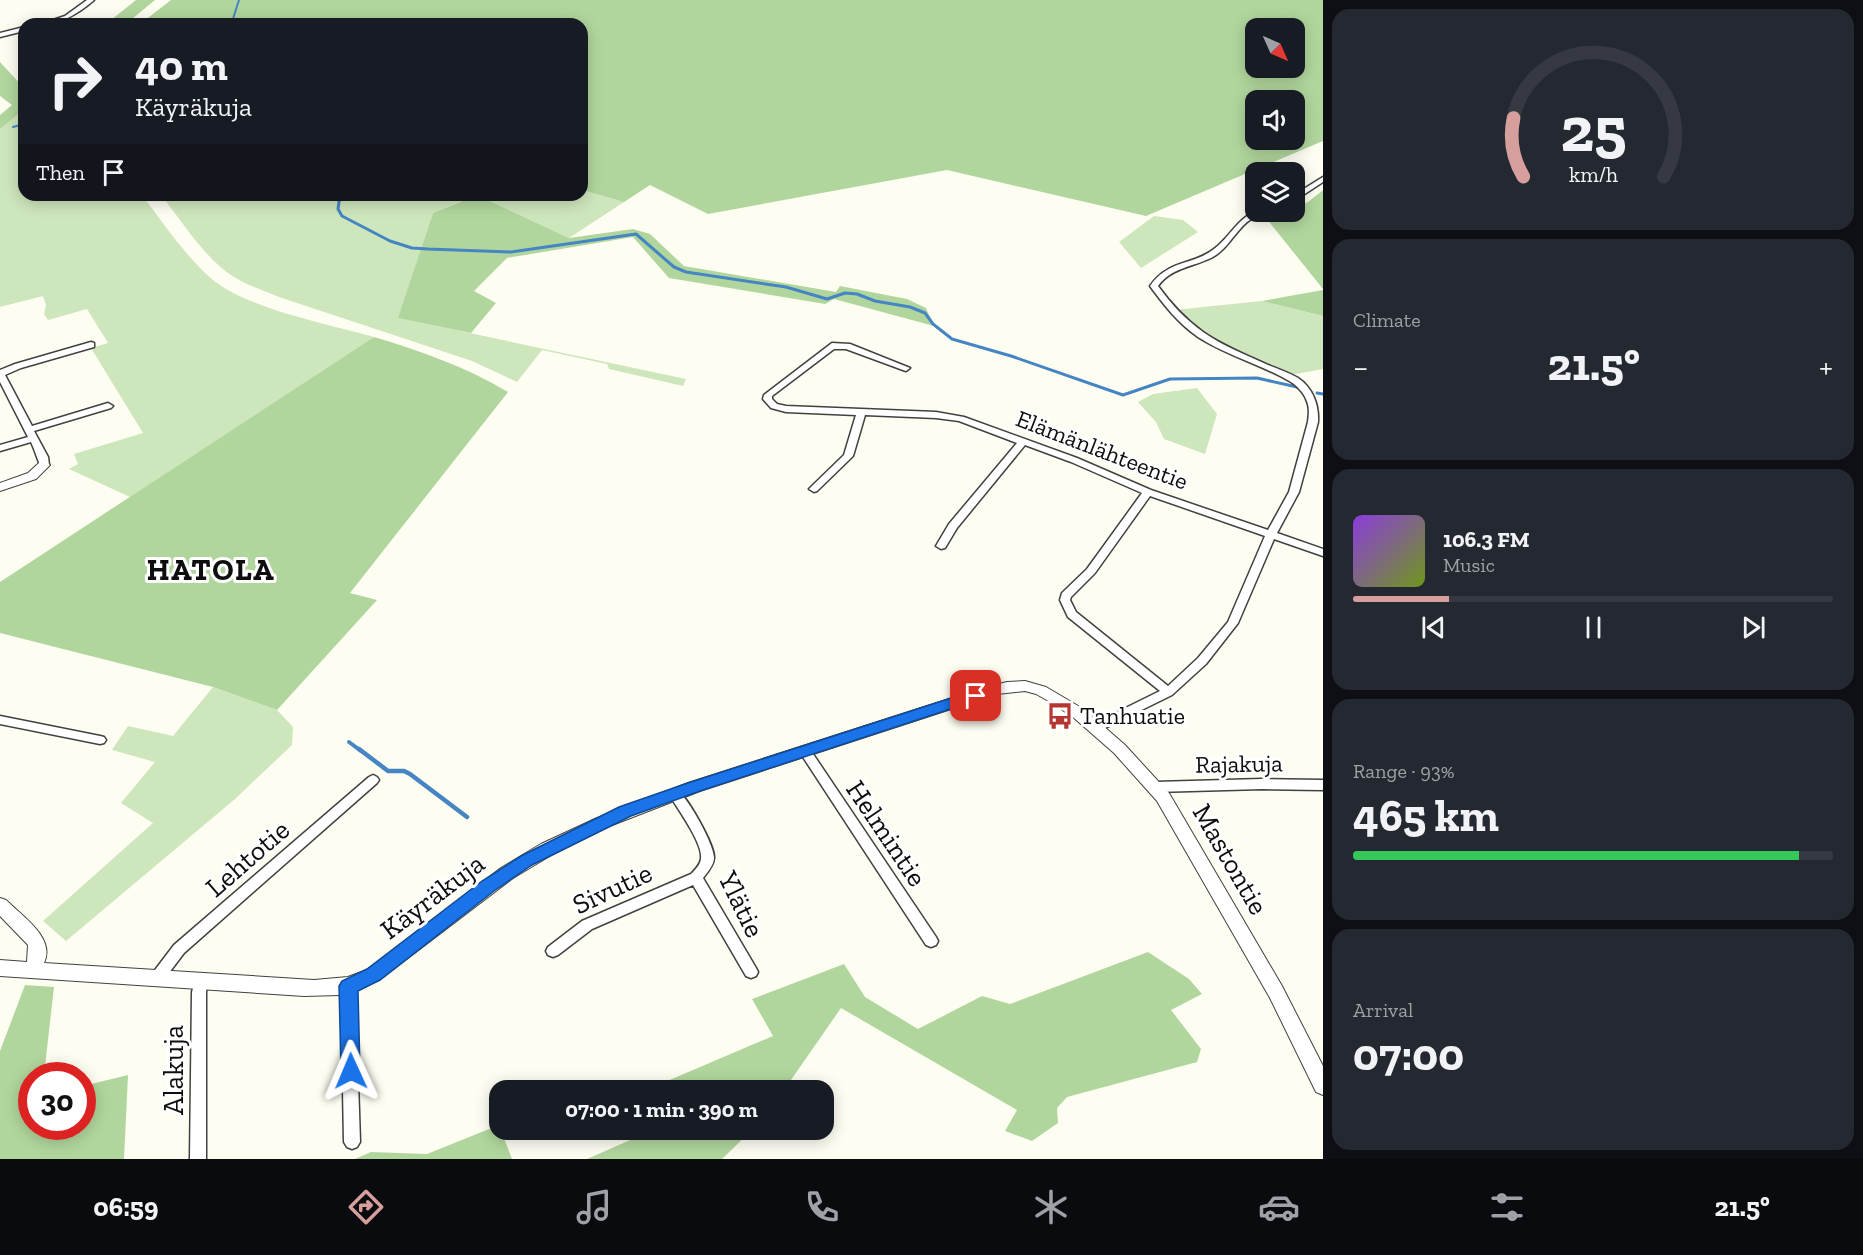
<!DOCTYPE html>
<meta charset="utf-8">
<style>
body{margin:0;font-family:"Zilla Slab",serif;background:#242831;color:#f1f3f6;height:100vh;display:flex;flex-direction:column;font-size:22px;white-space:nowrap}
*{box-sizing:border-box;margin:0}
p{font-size:20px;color:#9ea1a6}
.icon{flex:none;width:33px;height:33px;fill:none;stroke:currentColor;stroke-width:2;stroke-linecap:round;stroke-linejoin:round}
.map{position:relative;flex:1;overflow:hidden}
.details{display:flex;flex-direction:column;gap:9px;padding:9px;background:#0d0f14;width:540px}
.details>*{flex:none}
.hud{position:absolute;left:18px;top:18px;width:570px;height:183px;border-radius:18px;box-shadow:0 3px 15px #0003;background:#171b24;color:#f1f3f6;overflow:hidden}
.needle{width:39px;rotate:135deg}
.controls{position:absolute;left:1245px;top:18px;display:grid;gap:12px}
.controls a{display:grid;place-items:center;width:60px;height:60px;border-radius:12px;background:#171b24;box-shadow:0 3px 15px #0003;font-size:30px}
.speed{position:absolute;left:18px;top:1062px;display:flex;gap:12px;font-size:30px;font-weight:700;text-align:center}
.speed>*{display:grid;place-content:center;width:78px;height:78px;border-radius:50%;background:#171b24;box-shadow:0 3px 15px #0003;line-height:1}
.speed .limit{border:9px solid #d22;background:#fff;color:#111}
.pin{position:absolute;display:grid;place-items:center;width:51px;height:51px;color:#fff;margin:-26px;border-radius:12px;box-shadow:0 3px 9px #0006}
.me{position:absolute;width:66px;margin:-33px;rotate:359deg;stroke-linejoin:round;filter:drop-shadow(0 0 4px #0008)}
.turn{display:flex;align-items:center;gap:21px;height:126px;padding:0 18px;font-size:27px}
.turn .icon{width:78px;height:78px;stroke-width:2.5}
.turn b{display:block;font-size:42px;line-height:51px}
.then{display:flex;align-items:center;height:57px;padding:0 18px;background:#0003;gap:12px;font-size:22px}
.big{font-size:45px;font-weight:700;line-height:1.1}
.details .card{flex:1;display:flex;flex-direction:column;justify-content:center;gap:9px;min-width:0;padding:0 21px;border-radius:18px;background:#242831}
.details .dial{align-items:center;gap:0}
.dial svg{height:156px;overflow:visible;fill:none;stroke:#363941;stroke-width:7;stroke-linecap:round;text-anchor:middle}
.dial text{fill:#f1f3f6;stroke:none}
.song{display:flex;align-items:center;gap:18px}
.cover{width:72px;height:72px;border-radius:9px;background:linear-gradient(135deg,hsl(270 70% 55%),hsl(80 70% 35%))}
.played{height:6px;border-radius:3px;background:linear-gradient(90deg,#d69e9d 20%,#363941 20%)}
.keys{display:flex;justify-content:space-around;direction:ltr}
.heat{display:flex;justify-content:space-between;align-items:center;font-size:33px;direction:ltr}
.charge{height:9px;border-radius:4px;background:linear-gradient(90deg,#34c759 93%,#363941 0)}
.trip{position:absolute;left:489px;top:1080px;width:345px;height:60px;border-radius:18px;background:#171b24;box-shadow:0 3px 15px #0003;font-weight:700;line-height:60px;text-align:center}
.menu{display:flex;height:96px;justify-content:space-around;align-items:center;background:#090b0e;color:#9ea1a6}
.menu .icon{width:42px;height:42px}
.menu .current{color:#d69e9d}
.menu b{font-size:27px;color:#f1f3f6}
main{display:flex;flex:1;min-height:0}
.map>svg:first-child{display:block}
</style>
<main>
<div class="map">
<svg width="1323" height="1159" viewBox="0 0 1323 1159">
<rect width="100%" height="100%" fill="#fefdf1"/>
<path fill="#cee6bc" d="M24,110v85h118c22,29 43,61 71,85 36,29 115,44 161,57l-244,160 -61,-28 9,-5 -4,-10 69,-21 -52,-85 17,-5 -21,-34 -39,11 -4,-6 2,-9 -3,-9 -43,11v-178z
M582,190l42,12 -55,36 -92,-43h105z
M161,195h314l-42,18 -34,105 287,61 -3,7 -74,-17 -2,-5 -65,-14 -25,32 -45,-21 -193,-64c-17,-7 -36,-13 -51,-24 -27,-20 -46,-52 -67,-78z
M1154,216l29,4 15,12 -57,36 -22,-26z
M1262,301l61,15v53l-38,7 -59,-26 -52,-40z
M1197,388l20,26 -12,40 -41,-15 -8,-17 -18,-20 15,-8z
M213,687l64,23 16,17 -1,18 -57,54 -169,142 -23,-20 110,-98 -32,-20 34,-41 -43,-12 16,-24 45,10z"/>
<path fill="#b1d69d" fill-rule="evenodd" d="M136,0h19l-29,24h-20z
M171,0h1152v141l-177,75 -199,-46 -239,44 -58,-29 -26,17 -42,-12v-166h-442zM1294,28v40h-38v-40zM1294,100v40h-38v-40z
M0,62l24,26v22l-24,19v-14l12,-10 -12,-9z
M1323,190v99l-57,-71 17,-6h11l1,-5 13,-5z
M477,195l92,43 64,-9 17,5 34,32 152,26 4,-6 67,13 19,9 8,18 -100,-27 -9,5 -156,-26 -36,-41 -126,21 -33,33 22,12 -25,30 -73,-15 35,-105z
M1323,290v26l-61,-15z
M374,337c47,14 92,30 134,55l-158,201 27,7 -100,110 -64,-23 -213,-54v-51z
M1148,952l41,27 13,15 -31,16 30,39 -4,13 -130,35 -10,11 1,15 -26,18 -27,-10 12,-21 -176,-102 -57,82h-138l127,-54 -21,-37 92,-35 21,33 53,32 64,-33 28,8z
M25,985l29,2 -10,88 -12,1v50h50l1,-40 45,-11 -4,84h-124v-108z
M499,1125l13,34h-157l16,-7 56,2z
M653,1130h99l-30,29h-135z"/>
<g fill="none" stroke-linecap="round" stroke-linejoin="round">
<path stroke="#4585c4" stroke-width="2" d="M227,24l5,-2 7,-22
M13,127l11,-3"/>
<path stroke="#4585c4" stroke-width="3" d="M340,195l-2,14 4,7 48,25 22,7 16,1 83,3 125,-18 38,33 12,5 100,15 41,12 18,-6 12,1 18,7 35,6 15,6 8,11 19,15 59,17 112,39 47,-16 87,-1 40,9
M1317,393l6,1"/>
<path stroke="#4585c4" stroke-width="4" d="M349,742l12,9"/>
<path stroke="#4585c4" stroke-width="4.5" d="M359,749l29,22h16l6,3 57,43"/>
<defs>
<path id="minor" d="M87,0h7c-15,13 -32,24 -53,24l24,-8z
M24,27v4l-24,6v-4z
M1323,177v5l-29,19v-6z
M1256,211l7,1c-5,3 -11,6 -16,10 -13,11 -20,28 -36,36 -19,9 -40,10 -53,28 13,18 27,33 45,46 20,14 43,23 65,33 10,4 21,8 30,13 15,10 21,27 20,44l-19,70 -22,41 46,16v7l-49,-17 -36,84 -32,41 -34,31 -73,36h-8l-2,-3 2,-3 69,-34 -92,-74 -8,-17 2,-7 25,-24 55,-76 -71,-31 -46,-17 -68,83 -12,20 -4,1 -5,-3 13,-22 68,-81 -58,-22 -23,-3 -71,-3 -12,41 -36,35 -3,1 -5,-3 2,-2 33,-32 12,-40 -70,-3 -15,-4 -8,-9 1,-4 68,-52 18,1 60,24 -4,3 -3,-1 -57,-21h-12l-62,47v3l5,5 9,2 150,6 28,5 113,41 74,32 117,40 21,-38 19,-70c1,-8 2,-15 -2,-23 -2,-6 -10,-14 -15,-17 -30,-18 -64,-26 -93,-45 -20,-14 -34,-32 -48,-51 19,-27 42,-20 64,-37 16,-12 23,-30 42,-38zM1150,496l115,40 -37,86 -30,36 -30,28 -92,-74 -6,-12 1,-3 24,-24z
M91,342l3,1v4l-73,21 -16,7 27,51 76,-23 5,3 -2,2 -77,23 14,26 1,8 -2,2h-6c-4,-8 -6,-17 -10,-25l-31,9v-6l28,-8 -28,-55v-12l15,-6z
M0,716l100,20 4,1 2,3 -2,3 -4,1 -100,-20z
M805,747l4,1 127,189 2,4 -2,4 -5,2 -5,-2 -125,-191 -2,-3 2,-3z
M373,775l4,2 2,3 -2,3 -193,170 -22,29 -5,2 -5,-2 -2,-4 2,-4 22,-29 195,-168z
M1262,779l61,1v10l-61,-1 -107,3 -4,-2 -2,-3 2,-3 4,-2z
M675,789c11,4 40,57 39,69 0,7 -7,15 -11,20l53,90 2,4 -2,4 -5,2 -5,-2 -53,-91 -101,44 -34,26 -5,2 -5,-2 -2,-4 2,-4 34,-26 109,-47c4,-4 10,-10 10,-16 2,-15 -24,-50 -32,-64l2,-3z
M201,975l5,2 2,4 -2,11v167h-16l2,-167 4,-15z
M348,980l5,2 2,4 5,156 -3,5 -5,2 -5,-2 -3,-5 -3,-156 2,-4z"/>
<path id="tertiary" d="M44,461l6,4 -14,14 -36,12v-8l28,-10 12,-11z
M1025,681l21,6 39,23 40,35 44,48 113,193 41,80v29l-7,-3 -46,-94 -113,-197 -43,-48 -40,-35 -20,-14 -18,-10 -11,-3 -28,3 -297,97 -93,36 -54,27 -40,24 -134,102 -39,15 -36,1 -304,-20v-16l27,2 1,-17 -28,-29v-18l6,2c16,16 50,38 38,63l270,17 34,-3 19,-7 134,-102 40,-24 54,-25 93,-36 295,-95 24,-6z"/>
</defs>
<use href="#minor" stroke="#414141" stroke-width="3"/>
<use href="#tertiary" stroke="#414141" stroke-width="2"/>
<use href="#minor" fill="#fff" fill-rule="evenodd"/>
<use href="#tertiary" fill="#fff" fill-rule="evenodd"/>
</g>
<path fill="#1a73e8" stroke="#114b97" stroke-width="1.5" d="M976,690l5,2 3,4 -3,3 -281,92 -69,25 -99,49 -38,26 -114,89 -22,11 2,80 -2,6 -7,2 -7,-2 -3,-6 -2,-85 3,-5 25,-12 115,-88 39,-25 98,-49 69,-24z"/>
<defs>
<symbol id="bus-bare" viewBox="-9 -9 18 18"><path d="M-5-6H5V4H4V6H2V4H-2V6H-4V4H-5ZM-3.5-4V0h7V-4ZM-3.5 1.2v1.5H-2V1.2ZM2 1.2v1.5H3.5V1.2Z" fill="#b53630" stroke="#fff" stroke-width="2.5" paint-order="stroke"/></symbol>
</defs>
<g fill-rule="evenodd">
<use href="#bus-bare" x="1041" y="697" width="38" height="38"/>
</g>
<g text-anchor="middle" stroke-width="6" stroke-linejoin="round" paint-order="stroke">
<g font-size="24" fill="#0e0e0e" stroke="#fff">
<text transform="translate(1102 450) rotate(21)" y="8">Elämänlähteentie</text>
<text transform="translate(1239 764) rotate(-1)" y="8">Rajakuja</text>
</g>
<g font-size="24" fill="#0e0e0e" stroke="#fff" text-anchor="start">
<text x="1080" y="724">Tanhuatie</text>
</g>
<g font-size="28" fill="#0e0e0e" stroke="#fff">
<text transform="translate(887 833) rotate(56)" y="10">Helmintie</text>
<text transform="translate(247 858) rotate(-41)" y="10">Lehtotie</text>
<text transform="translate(1231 859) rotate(60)" y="10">Mastontie</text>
<text transform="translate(612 888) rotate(-25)" y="10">Sivutie</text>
<text transform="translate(432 896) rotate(-37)" y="10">Käyräkuja</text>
<text transform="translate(742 904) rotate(64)" y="10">Ylätie</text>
<text transform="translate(173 1070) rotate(-90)" y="10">Alakuja</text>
</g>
<g font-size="30" font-weight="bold" letter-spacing="1.5" fill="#0e0e0e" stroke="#fff">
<text x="211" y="580">HATOLA</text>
</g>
</g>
</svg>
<div class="controls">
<a><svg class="needle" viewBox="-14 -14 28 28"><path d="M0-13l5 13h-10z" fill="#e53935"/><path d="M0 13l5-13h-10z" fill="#9ea1a6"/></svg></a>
<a><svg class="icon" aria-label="sound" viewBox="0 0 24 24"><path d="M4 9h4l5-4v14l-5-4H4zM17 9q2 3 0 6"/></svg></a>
<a><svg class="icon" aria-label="layers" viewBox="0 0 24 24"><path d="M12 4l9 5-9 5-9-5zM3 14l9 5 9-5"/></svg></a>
</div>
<div class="speed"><div class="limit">30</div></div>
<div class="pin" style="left:976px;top:696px;background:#d93025"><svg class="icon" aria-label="arrive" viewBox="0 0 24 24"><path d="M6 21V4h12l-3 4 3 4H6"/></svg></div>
<svg class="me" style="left:351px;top:1071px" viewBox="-20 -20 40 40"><path d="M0-17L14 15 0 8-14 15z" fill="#1a73e8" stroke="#fff" stroke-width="4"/></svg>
<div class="trip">07:00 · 1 min · 390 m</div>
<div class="hud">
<div class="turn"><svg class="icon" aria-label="right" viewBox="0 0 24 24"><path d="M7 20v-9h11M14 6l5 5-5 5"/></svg><div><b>40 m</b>Käyräkuja</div></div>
<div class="then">Then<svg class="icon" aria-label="arrive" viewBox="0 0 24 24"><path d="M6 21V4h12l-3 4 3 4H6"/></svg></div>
</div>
</div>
<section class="details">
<div class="card dial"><svg viewBox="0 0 100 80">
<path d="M14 69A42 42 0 1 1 86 69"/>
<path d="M14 69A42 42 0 0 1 9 39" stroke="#d69e9d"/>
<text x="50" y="56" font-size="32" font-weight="700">25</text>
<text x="50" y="72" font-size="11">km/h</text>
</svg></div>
<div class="card"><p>Climate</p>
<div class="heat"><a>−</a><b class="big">21.5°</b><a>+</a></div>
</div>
<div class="card">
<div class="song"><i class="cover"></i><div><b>106.3 FM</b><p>Music</p></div></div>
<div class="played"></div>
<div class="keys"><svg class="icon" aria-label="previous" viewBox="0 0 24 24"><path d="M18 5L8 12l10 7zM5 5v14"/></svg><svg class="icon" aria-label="pause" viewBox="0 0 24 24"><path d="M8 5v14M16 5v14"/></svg><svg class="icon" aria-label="next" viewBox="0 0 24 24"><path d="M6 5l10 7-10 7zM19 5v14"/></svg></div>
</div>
<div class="card"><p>Range · 93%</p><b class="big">465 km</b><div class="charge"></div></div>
<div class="card"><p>Arrival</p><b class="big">07:00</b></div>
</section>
</main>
<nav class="menu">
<b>06:59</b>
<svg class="icon current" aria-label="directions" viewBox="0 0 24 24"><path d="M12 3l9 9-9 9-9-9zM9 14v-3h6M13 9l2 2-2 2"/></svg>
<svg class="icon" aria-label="music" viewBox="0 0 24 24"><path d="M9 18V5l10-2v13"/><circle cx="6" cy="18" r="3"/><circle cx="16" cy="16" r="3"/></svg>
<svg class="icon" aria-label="phone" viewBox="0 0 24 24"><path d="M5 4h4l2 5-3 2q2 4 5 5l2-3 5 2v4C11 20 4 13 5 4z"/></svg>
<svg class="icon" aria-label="climate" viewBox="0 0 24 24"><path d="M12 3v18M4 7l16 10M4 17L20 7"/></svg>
<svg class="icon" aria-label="car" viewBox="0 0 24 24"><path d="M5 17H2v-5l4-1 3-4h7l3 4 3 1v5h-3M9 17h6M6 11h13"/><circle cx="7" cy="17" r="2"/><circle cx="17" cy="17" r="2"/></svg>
<svg class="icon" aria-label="filters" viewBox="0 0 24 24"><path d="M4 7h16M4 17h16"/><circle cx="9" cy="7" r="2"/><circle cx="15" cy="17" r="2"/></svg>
<b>21.5°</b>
</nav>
